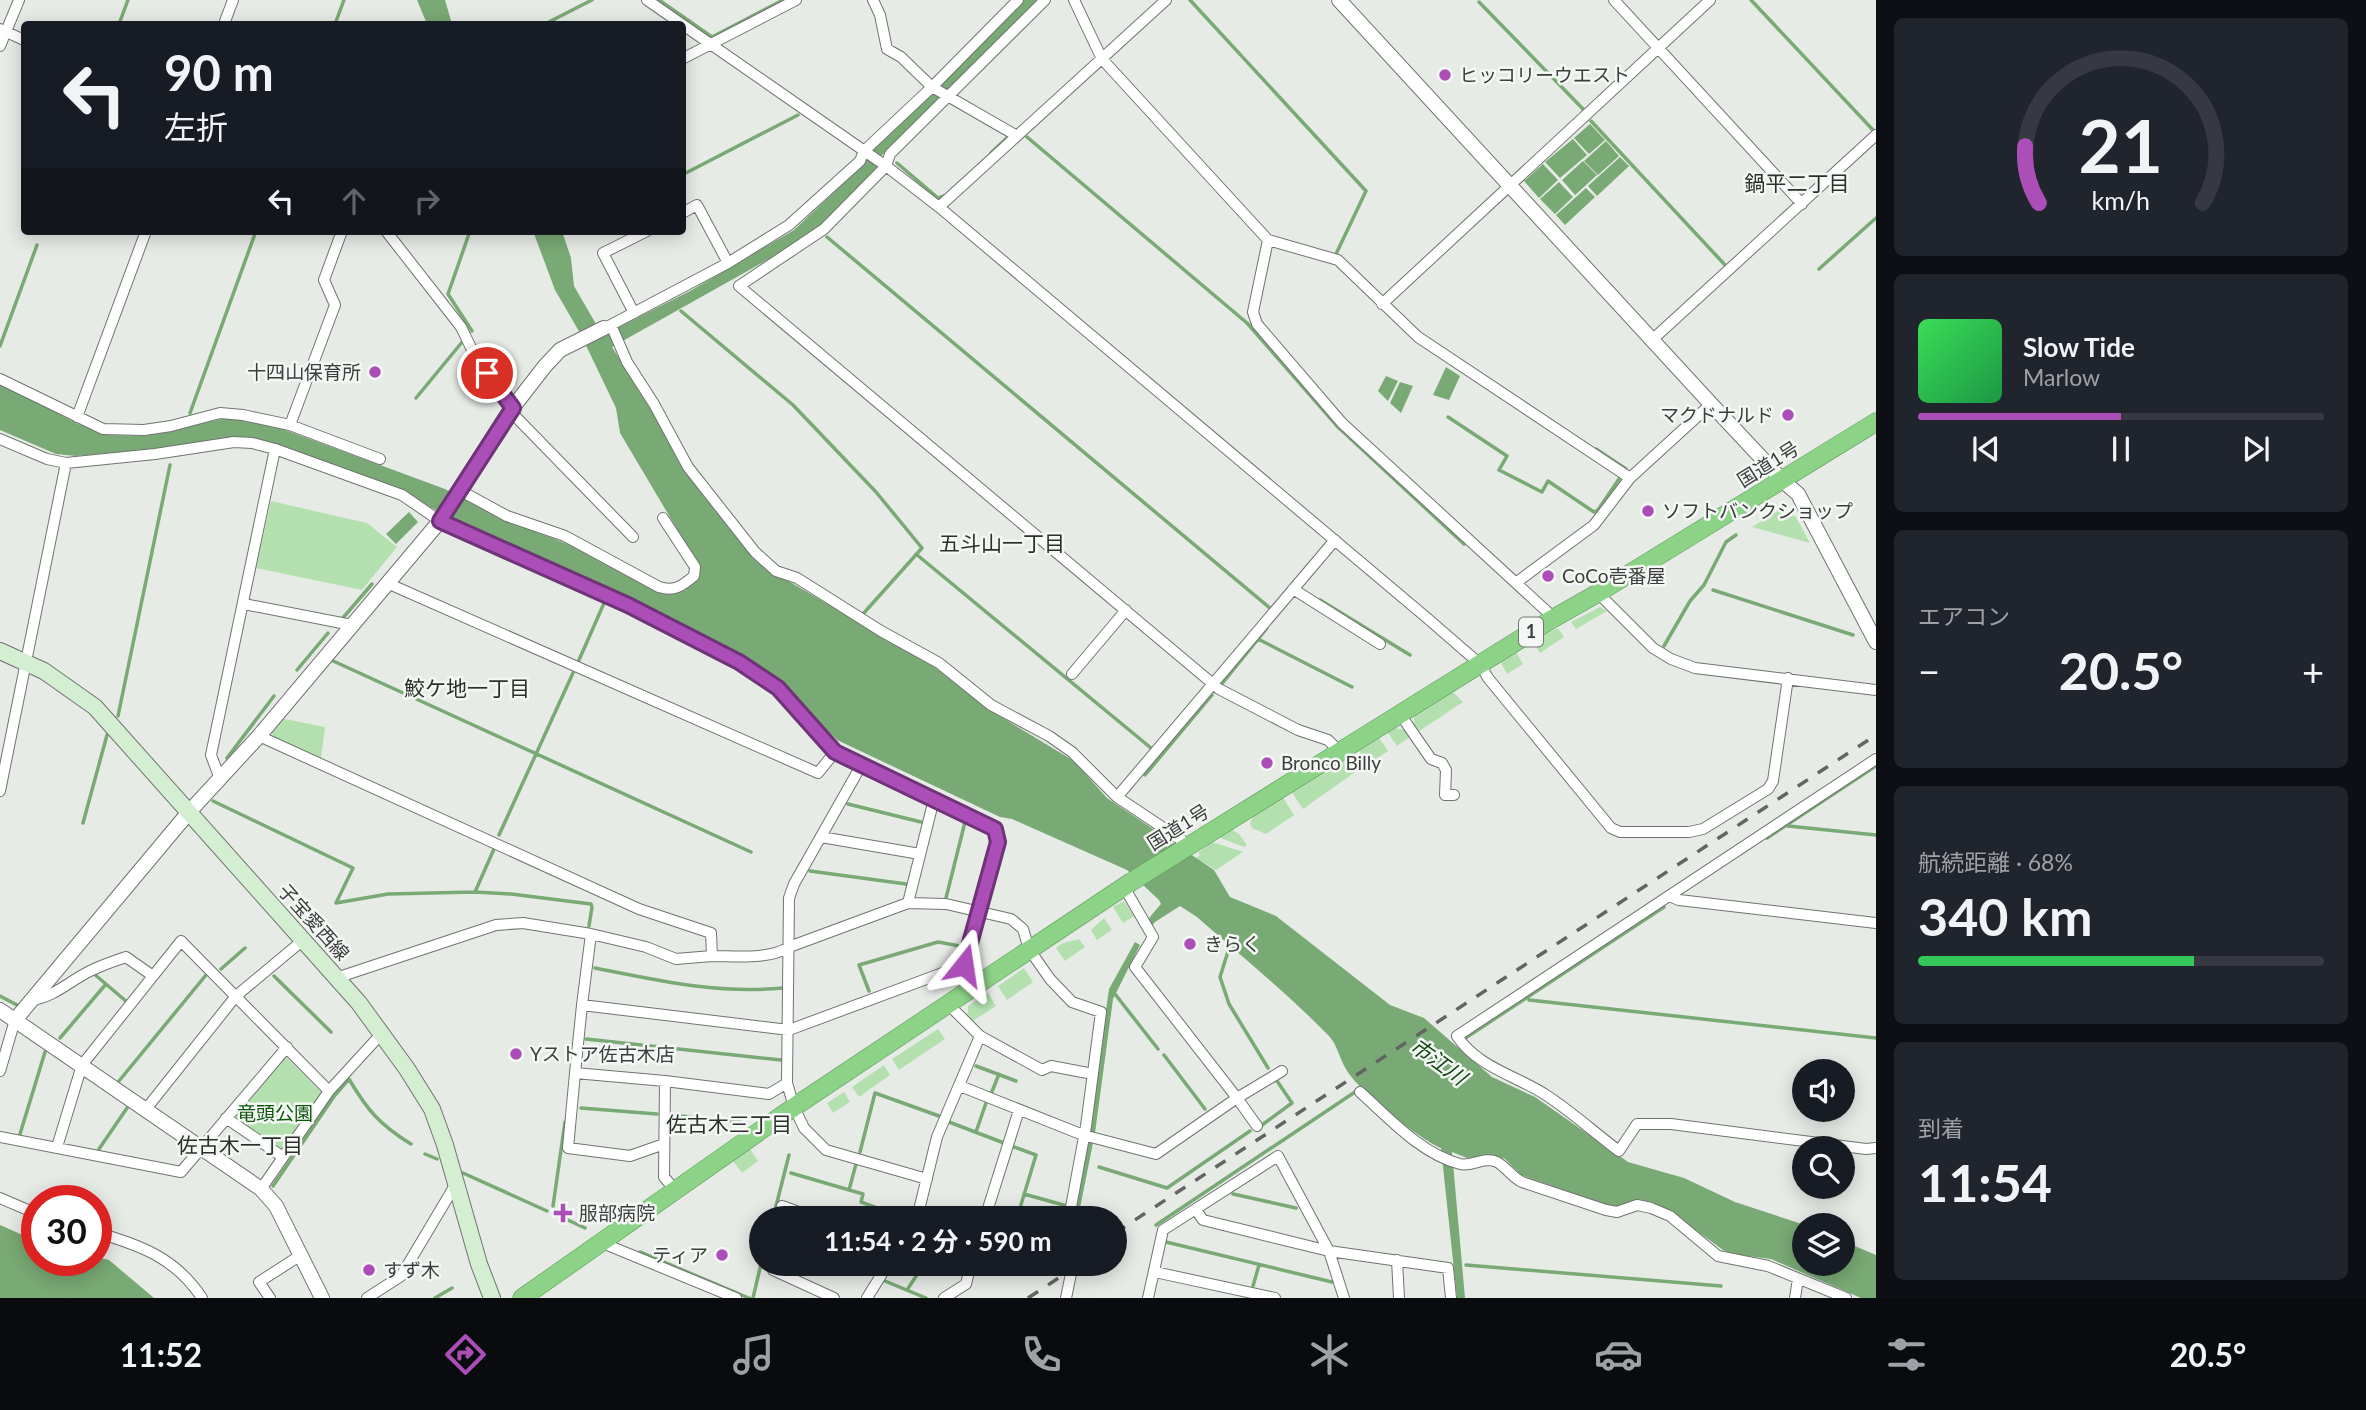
<!DOCTYPE html>
<html lang="ja">
<meta charset="utf-8">
<style>
body{margin:0;font-family:Lato,"Noto Sans JP",sans-serif;background:#20242c;color:#f1f3f6;height:100vh;display:flex;flex-direction:column;font-size:26px;white-space:nowrap}
*{box-sizing:border-box;margin:0}
p{font-size:23px;color:#9ea1a6}
.icon{flex:none;width:38px;height:38px;fill:none;stroke:currentColor;stroke-width:2;stroke-linecap:round;stroke-linejoin:round}
.map{position:relative;flex:1;overflow:hidden}
.drawer{display:flex;flex-direction:column;gap:18px;padding:18px;background:#0d0f14;width:490px}
.drawer>*{flex:none}
.guide{position:absolute;left:21px;top:21px;width:665px;height:214px;border-radius:7px;box-shadow:0 4px 18px #0003;background:#171b24;color:#f1f3f6;overflow:hidden}
.buttons{position:absolute;left:1792px;top:1059px;display:grid;gap:14px}
.buttons a{display:grid;place-items:center;width:63px;height:63px;border-radius:50%;background:#171b24;box-shadow:0 4px 18px #0003;font-size:35px}
.speed{position:absolute;left:21px;top:1185px;display:flex;gap:14px;font-size:35px;font-weight:700;text-align:center}
.speed>*{display:grid;place-content:center;width:91px;height:91px;border-radius:50%;background:#171b24;box-shadow:0 4px 18px #0003;line-height:1}
.speed .limit{border:10px solid #d22;background:#fff;color:#111}
.pin{position:absolute;display:grid;place-items:center;width:60px;height:60px;color:#fff;margin:-30px;border:4px solid #fff;border-radius:50%;box-shadow:0 2px 7px #0007}
.me{position:absolute;width:77px;margin:-38px;rotate:15deg;stroke-linejoin:round;filter:drop-shadow(0 0 5px #0008)}
.turn{display:flex;align-items:center;gap:24px;height:147px;padding:0 28px;font-size:32px}
.turn .icon{width:91px;height:91px;stroke-width:2.5}
.turn b{display:block;font-size:49px;line-height:60px}
.lanes{display:flex;align-items:center;height:66px;padding:0 28px;background:#0003;justify-content:center;gap:35px;direction:ltr}
.lanes .off{opacity:.35}
.big{font-size:52px;font-weight:700;line-height:1.1}
.drawer .widget{flex:1;display:flex;flex-direction:column;justify-content:center;gap:10px;min-width:0;padding:0 24px;border-radius:10px;background:#20242c}
.drawer .dial{align-items:center;gap:0}
.dial svg{height:182px;overflow:visible;fill:none;stroke:#363941;stroke-width:7;stroke-linecap:round;text-anchor:middle}
.dial text{fill:#f1f3f6;stroke:none}
.song{display:flex;align-items:center;gap:21px}
.cover{width:84px;height:84px;border-radius:10px;background:linear-gradient(135deg,hsl(130 70% 55%),hsl(140 70% 35%))}
.played{height:7px;border-radius:4px;background:linear-gradient(90deg,#ab4eb8 50%,#363941 50%)}
.keys{display:flex;justify-content:space-around;direction:ltr}
.heat{display:flex;justify-content:space-between;align-items:center;font-size:38px;direction:ltr}
.charge{height:10px;border-radius:5px;background:linear-gradient(90deg,#34c759 68%,#363941 0)}
.trip{position:absolute;left:749px;top:1206px;width:378px;height:70px;border-radius:35px;background:#171b24;box-shadow:0 4px 18px #0003;font-weight:700;line-height:70px;text-align:center}
.menu{display:flex;height:112px;justify-content:space-around;align-items:center;background:#090b0e;color:#9ea1a6}
.menu .icon{width:49px;height:49px}
.menu .active{color:#ab4eb8}
.menu b{font-size:32px;color:#f1f3f6}
main{display:flex;flex:1;min-height:0}
.map>svg:first-child{display:block}
</style>
<main>
<div class="map">
<svg width="1876" height="1298" viewBox="0 0 1876 1298">
<rect width="100%" height="100%" fill="#e7ebe6"/>
<path fill="#b4e0b0" d="M271,501l96,22 30,24 -35,43 -106,-22z
M1781,509l15,8 14,26 -58,-16z
M1600,607l7,4 -31,18 -5,-7z
M1558,628l6,9 -24,16 -7,-11z
M1516,652l7,12 -16,10 -7,-13z
M1452,691l11,11 -45,30 -4,-6v-10z
M280,718l45,9 -4,32 -47,-22 -4,-7z
M1395,728l10,2 5,7 -13,9 -9,-13z
M1379,738l9,13 -20,13 -9,-13z
M1349,755l9,15 -55,39 -12,-18z
M1282,796l12,19 -28,19 -14,-6 -2,-5 5,-10z
M1231,829l8,5 8,11 -3,2 -26,-10z
M1212,842l31,10 -27,18 -20,-12 4,-3 -2,-2z
M1124,901l10,15 -11,7 -10,-16z
M1104,918l8,12 -15,10 -6,-10z
M1079,939l6,8 -20,14 -9,-13 7,-5z
M1024,968l9,14 -26,18 -9,-14z
M988,993l8,13 -25,16 -6,-8 3,-1v-7z
M938,1029l7,10 -46,31 -7,-11z
M282,1058h5l33,33 1,5 -39,56 -49,-33z
M884,1065l6,10 -31,22 -7,-10z
M844,1092l6,10 -17,11 -6,-10z
M750,1149l8,12 -16,12 -9,-12z"/>
<path fill="#79a974" d="M417,0h28l7,24h-25z
M1023,0h17l-160,157 -3,12 -60,60 -25,17 -180,101 40,63 28,54 73,94 19,17 13,4 148,87 55,43 86,52 33,37 107,72 16,27 46,19 114,89 34,13 68,59 43,20 93,65 56,16 51,24 70,23 -1,39h39v-23l33,14v43h-15l-90,-39 -39,-5 -9,-4 -55,-40 -58,-4 -89,-31 -16,-16 -13,-4 -25,3 -15,-6 13,146h-8l-16,-150c-23,-10 -83,-57 -95,-79 -7,-11 -8,-23 -17,-33 -41,-42 -88,-80 -132,-119l-17,-11 -25,16 -4,5 -2,-9 12,-14 -2,-4 -32,-30 -115,-51 -12,-2 -163,-77 -56,-55 -103,-61 -72,-35 -153,-70 -63,-33 -151,-49 -95,13 -68,6 -20,-2 -56,-24v-47l78,41 31,11 36,1 81,-18 46,7 173,64 60,31 68,26 101,47 11,-3 13,-12 1,-12 -79,-133 -4,-25 -36,-75 -25,-43 -22,-59h29l9,27 3,28 22,38 11,9 83,-42 104,-61 72,-68 8,-15z
M1590,124l15,16 -16,14 -15,-16z
M1573,139l14,16 -27,23 -15,-16z
M1606,141l13,15 -21,19 -14,-14z
M1620,157l9,9 -32,30 -9,-10z
M1583,161l14,14 -22,20 -13,-15z
M1543,164l15,16 -19,18 -15,-17z
M1559,182l14,15 -18,17 -15,-15z
M1586,188l9,9 -30,28 -9,-10z
M1446,367l14,9 -11,24 -16,-5z
M1386,376l12,5 -10,20 -10,-10z
M1400,382l13,4 -12,27 -11,-10z
M409,512l9,10 -22,22 -10,-10z
M1135,942l5,3 -27,54 -18,134 -17,85h-6l17,-87 20,-142z
M0,1225l32,14 5,-2v23h59v-3l13,3 45,38h-154z
M640,1250l113,48h-8l-109,-45z"/>
<g fill="none" stroke-linecap="round" stroke-linejoin="round">
<path stroke="#79a974" stroke-width="3.5" d="M659,0l53,37 71,-37
M1190,0l176,191 -30,63
M1751,0l122,130
M1479,2l104,107
M119,24l9,-24
M335,24l9,-24
M545,24l47,-24
M1591,121l135,145
M1027,137l220,186 91,104 126,117
M991,153l19,-18
M897,163l41,35 6,-2
M682,175l116,-60
M470,231l-22,63 24,37
M570,231h1
M827,237l444,372
M1819,269l57,-51
M681,311l112,94 83,87 46,56 -59,66
M0,346l37,-101
M416,398l47,-57
M190,413l66,-182
M1448,417l59,39 -8,14 43,22 6,-11 46,31 4,-2 21,-31
M1596,449l30,20
M916,554l235,194
M1713,590l140,45
M1320,600l90,55
M342,619l30,-35
M1258,639l94,48
M1664,646l26,-45 14,-16 22,-43 10,-7
M331,660l420,192
M579,660l26,-59
M297,670l31,-37
M1221,685l46,-57
M118,716l52,-251
M227,758l47,-62
M1145,775l67,-80
M213,801l140,67 -17,35 52,-9 87,-2 36,2 80,10 1,3 -3,19
M848,804l73,18
M83,823l24,-88
M1788,826l88,9
M499,835l74,-162
M1767,838l109,-72
M810,871l96,13
M475,892l19,-43
M946,898l19,-76
M1230,945l-10,32 9,27 39,64
M595,968c65,13 122,26 188,20
M221,969l24,-21
M93,973l34,29
M274,976l57,56
M869,991l-10,-26 79,-23 27,5
M1115,994l43,55
M0,996l19,10
M1529,1000l347,38
M60,1038l46,-54
M586,1039l195,21
M1464,1039l200,-132
M1164,1055l41,54
M976,1066l40,15
M119,1081l87,-106
M991,1094l8,-20
M581,1108l76,6
M671,1115l70,7
M949,1122l55,21
M1262,1125l30,-22 -17,-25
M976,1132l10,-29
M20,1134l25,-82
M1014,1147l22,8 -19,63
M99,1149l28,-41
M860,1152l15,-59 64,23
M425,1154l12,5
M1099,1167l68,21 83,-57
M463,1173l84,38
M791,1173l72,21 -2,8 43,16
M273,1186l62,-91 14,-16c18,31 31,46 62,65
M849,1190l7,-26
M1024,1194l43,12
M1233,1194l63,14
M553,1206l12,-84
M555,1214l30,14
M773,1218l16,-63
M1156,1225l202,-135
M1166,1242l166,40
M1466,1265l255,21
M885,1281l41,17
M1253,1286l6,-21
M907,1290l17,-26
M435,1298l17,-10
M753,1298l8,-34"/>
<defs>
<path id="minor" d="M647,0l239,166 53,41 488,411 53,46 8,14 123,150 9,4h69l14,-3 65,-40 5,-8 15,-103
M873,0l7,15 7,34 14,8 31,30 85,49
M1045,0l-155,154 -4,12 -62,63 -85,57 480,403 79,41 30,10 12,12
M1074,0l28,59 166,181 70,20 80,77 212,141
M1614,0l188,204
M224,24l9,-24
M0,29l24,11
M0,46l19,-46
M682,59l114,-59
M939,207l227,-207
M682,213l15,-8 31,58
M386,231l75,96 14,29 37,51
M1268,240l-15,72 4,12 85,99 212,195
M1382,304l328,-304
M634,313l-31,-60 44,-22
M611,325l16,37 27,42 34,63 67,85 21,19 21,7 84,53 58,32 52,42 58,31 23,16 45,45 72,48
M607,327l121,-64 61,-38 71,-64 4,-10 68,-64 86,-87
M1652,340l224,-205
M0,379l103,50 41,1 27,-4 49,-13 23,2 47,10 90,34
M510,411l123,126
M77,417l69,-186
M290,425l45,-120 -11,-25 18,-49
M0,439l47,20 19,4 89,-9 79,-12 18,1 23,6 127,46 38,26 188,84 111,57 39,26 57,64 160,77 3,13 -34,123 -175,65 -207,-25 -7,68 90,8 -1,96 11,13
M461,491l46,25 58,20 94,51c15,5 23,-1 35,-11l1,-9 -32,-49
M1517,582l77,-57 36,-47 81,-74
M387,583l431,190 17,-21
M1293,589l87,55
M1598,593l55,55 18,11 24,9 181,22
M244,604l108,21
M1072,674l54,-64
M1400,714l31,45 11,4 4,7 -1,25h9
M259,736l380,173 72,24 1,23c23,0 57,4 77,-9l119,-44 38,1 65,15 12,10 6,20 21,30 22,23 29,10 -15,114 -17,92
M1876,759l-419,277c20,31 60,40 89,59 26,17 49,38 73,56l18,-27h34l195,25 10,-1
M862,764l-68,120 -5,14 -2,185 7,24 10,21 22,22 101,29
M220,779l-9,-24 64,-306
M0,791l66,-328
M1117,797l218,-257
M821,837l99,17
M1669,896l10,4 197,23
M908,903l26,-104
M336,978l160,-53 27,-2 68,11 55,13 30,12 36,-3
M31,1000c22,-2 40,-20 59,-29 12,-6 24,-10 36,-14l27,19
M582,1005l9,-71
M980,1036l62,34 9,-4 42,8
M0,1071l15,-51
M575,1073l-7,75 62,8 34,-12
M665,1081l104,13 18,-11
M960,1086l123,49 73,19 81,-56 -102,-131 18,-30 -29,-50
M1360,1092c29,26 61,62 100,72 12,3 24,-8 37,-2 9,5 15,15 25,20l84,28 11,2 20,-7 14,3 19,8 48,40 50,10 78,32
M146,1109l90,-113 66,-55
M226,1118l57,39
M1257,1126l-20,-28 45,-27
M0,1137l181,35 106,-125
M57,1147l25,-82 99,-124 148,150
M261,1189l68,-98 53,-58
M0,1198l37,16
M1196,1210l7,10 126,31 119,17 3,30
M779,1218l3,-12 33,12
M917,1218l20,-81 43,-101 -32,-32
M985,1218l34,-108
M96,1232c45,14 79,25 106,66
M600,1242l136,56
M1397,1260l2,38
M770,1264l3,6 61,28
M1155,1272l120,26
M270,1298l-11,-16 42,-27
M367,1298l34,-22 56,-94
M867,1298l21,-34
M944,1298l22,-14 5,-20
M1066,1298l7,-34
M1148,1298l15,-68 115,-74 51,95 15,47
M1795,1298l3,-19"/>
<path id="tertiary" d="M1339,0l372,404 72,77 15,13 78,148
M0,1010l261,179 15,17 46,92
M15,1020l174,-208 70,-76 181,-215 70,-110 35,-45 15,-16 44,-22"/>
<path id="secondary" d="M0,651l44,20 51,36 264,296 48,66 25,40 13,36 34,119 13,34"/>
<path id="trunk" d="M522,1298l272,-191 337,-225 423,-264 44,-25 278,-171"/>
</defs>
<use href="#minor" stroke="#707470" stroke-width="12"/>
<use href="#tertiary" stroke="#707470" stroke-width="16"/>
<use href="#secondary" stroke="#707470" stroke-width="18"/>
<use href="#trunk" stroke="#5d9759" stroke-width="19"/>
<use href="#minor" stroke="#fff" stroke-width="10"/>
<use href="#tertiary" stroke="#fff" stroke-width="14"/>
<use href="#secondary" stroke="#d4eed2" stroke-width="16"/>
<use href="#trunk" stroke="#8cd287" stroke-width="18"/>
<path stroke="#646563" stroke-width="3.5" stroke-dasharray="12 12" stroke-linecap="butt" d="M1115,1233l761,-498
M1028,1298l52,-34"/>
</g>
<g fill="none" stroke-linecap="round" stroke-linejoin="round">
<defs>
<path id="route" d="M487,373l26,35 -73,113 188,84 111,57 39,26 57,64 160,77 3,13 -34,123"/>
</defs>
<use href="#route" stroke="#6f3378" stroke-width="18"/>
<use href="#route" stroke="#ab4eb8" stroke-width="12"/>
</g>
<g fill="#ab4eb8" stroke="#f4f8f4" stroke-width="2.5">
<circle cx="1445" cy="75" r="7"/>
<circle cx="375" cy="372" r="7"/>
<circle cx="1788" cy="415" r="7"/>
<circle cx="1648" cy="511" r="7"/>
<circle cx="1548" cy="576" r="7"/>
<circle cx="1267" cy="763" r="7"/>
<circle cx="1190" cy="944" r="7"/>
<circle cx="516" cy="1054" r="7"/>
<path d="M559.5 1202.5h7v7h7v7h-7v7h-7v-7h-7v-7h7z"/>
<circle cx="722" cy="1255" r="7"/>
<circle cx="369" cy="1270" r="7"/>
</g>
<g text-anchor="middle" stroke-width="5" stroke-linejoin="round" paint-order="stroke">
<rect fill="#f4f8f4" stroke="#737573" stroke-width="2" x="1519" y="617.5" width="24" height="29" rx="5"/>
<g font-size="18" font-weight="bold" fill="#3c3d3c">
<text x="1531" y="638">1</text>
</g>
<g font-size="19" fill="#3c3d3c" stroke="#f4f8f4" text-anchor="start">
<text x="1459" y="82">ヒッコリーウエスト</text>
<text x="361" y="379" text-anchor="end">十四山保育所</text>
<text x="1774" y="422" text-anchor="end">マクドナルド</text>
<text x="1662" y="518">ソフトバンクショップ</text>
<text x="1562" y="583">CoCo壱番屋</text>
<text x="1281" y="770">Bronco Billy</text>
<text x="1204" y="951">きらく</text>
<text x="530" y="1061">Yストア佐古木店</text>
<text x="579" y="1220">服部病院</text>
<text x="708" y="1262" text-anchor="end">ティア</text>
<text x="383" y="1277">すず木</text>
</g>
<g font-size="19" fill="#3c3d3c" stroke="#f4f8f4">
<text transform="translate(1768 464) rotate(-32)" y="7">国道1号</text>
<text transform="translate(1178 827) rotate(-32)" y="7">国道1号</text>
<text transform="translate(314 922) rotate(48)" y="7">子宝愛西線</text>
</g>
<g font-size="19" fill="#10550e" stroke="#f4f8f4">
<text x="275" y="1120">竜頭公園</text>
</g>
<g font-size="21" fill="#2c2f2b" stroke="#f4f8f4">
<text x="1797" y="191">鍋平二丁目</text>
<text x="1002" y="551">五斗山一丁目</text>
<text x="467" y="696">鮫ケ地一丁目</text>
<text x="729" y="1132">佐古木三丁目</text>
<text x="240" y="1153">佐古木一丁目</text>
</g>
<g font-size="21" font-style="italic" fill="#11440f" stroke="#f4f8f4">
<text transform="translate(1438 1062) rotate(36)" y="7">市江川</text>
</g>
</g>
</svg>
<div class="buttons">
<a><svg class="icon" aria-label="sound" viewBox="0 0 24 24"><path d="M4 9h4l5-4v14l-5-4H4zM17 9q2 3 0 6"/></svg></a>
<a><svg class="icon" aria-label="search" viewBox="0 0 24 24"><circle cx="10" cy="10" r="6"/><path d="M15 15l6 6"/></svg></a>
<a><svg class="icon" aria-label="layers" viewBox="0 0 24 24"><path d="M12 4l9 5-9 5-9-5zM3 14l9 5 9-5"/></svg></a>
</div>
<div class="speed"><div class="limit">30</div></div>
<div class="pin" style="left:487px;top:373px;background:#d93025"><svg class="icon" aria-label="arrive" viewBox="0 0 24 24"><path d="M6 21V4h12l-3 4 3 4H6"/></svg></div>
<svg class="me" style="left:964px;top:965px" viewBox="-20 -20 40 40"><path d="M0-17L14 15 0 8-14 15z" fill="#ab4eb8" stroke="#fff" stroke-width="4"/></svg>
<div class="trip">11:54 · 2 分 · 590 m</div>
<div class="guide">
<div class="turn"><svg class="icon" aria-label="left" viewBox="0 0 24 24"><path d="M17 20v-9H6M10 6l-5 5 5 5"/></svg><div><b>90 m</b>左折</div></div>
<div class="lanes"><svg class="icon" aria-label="left" viewBox="0 0 24 24"><path d="M17 20v-9H6M10 6l-5 5 5 5"/></svg><svg class="icon off" aria-label="ahead" viewBox="0 0 24 24"><path d="M12 20V5M6 11l6-6 6 6"/></svg><svg class="icon off" aria-label="right" viewBox="0 0 24 24"><path d="M7 20v-9h11M14 6l5 5-5 5"/></svg></div>
</div>
</div>
<section class="drawer">
<div class="widget dial"><svg viewBox="0 0 100 80">
<path d="M14 69A42 42 0 1 1 86 69"/>
<path d="M14 69A42 42 0 0 1 8 44" stroke="#ab4eb8"/>
<text x="50" y="56" font-size="32" font-weight="700">21</text>
<text x="50" y="72" font-size="11">km/h</text>
</svg></div>
<div class="widget">
<div class="song"><i class="cover"></i><div><b>Slow Tide</b><p>Marlow</p></div></div>
<div class="played"></div>
<div class="keys"><svg class="icon" aria-label="previous" viewBox="0 0 24 24"><path d="M18 5L8 12l10 7zM5 5v14"/></svg><svg class="icon" aria-label="pause" viewBox="0 0 24 24"><path d="M8 5v14M16 5v14"/></svg><svg class="icon" aria-label="next" viewBox="0 0 24 24"><path d="M6 5l10 7-10 7zM19 5v14"/></svg></div>
</div>
<div class="widget"><p>エアコン</p>
<div class="heat"><a>−</a><b class="big">20.5°</b><a>+</a></div>
</div>
<div class="widget"><p>航続距離 · 68%</p><b class="big">340 km</b><div class="charge"></div></div>
<div class="widget"><p>到着</p><b class="big">11:54</b></div>
</section>
</main>
<nav class="menu">
<b>11:52</b>
<svg class="icon active" aria-label="directions" viewBox="0 0 24 24"><path d="M12 3l9 9-9 9-9-9zM9 14v-3h6M13 9l2 2-2 2"/></svg>
<svg class="icon" aria-label="music" viewBox="0 0 24 24"><path d="M9 18V5l10-2v13"/><circle cx="6" cy="18" r="3"/><circle cx="16" cy="16" r="3"/></svg>
<svg class="icon" aria-label="phone" viewBox="0 0 24 24"><path d="M5 4h4l2 5-3 2q2 4 5 5l2-3 5 2v4C11 20 4 13 5 4z"/></svg>
<svg class="icon" aria-label="climate" viewBox="0 0 24 24"><path d="M12 3v18M4 7l16 10M4 17L20 7"/></svg>
<svg class="icon" aria-label="car" viewBox="0 0 24 24"><path d="M5 17H2v-5l4-1 3-4h7l3 4 3 1v5h-3M9 17h6M6 11h13"/><circle cx="7" cy="17" r="2"/><circle cx="17" cy="17" r="2"/></svg>
<svg class="icon" aria-label="filters" viewBox="0 0 24 24"><path d="M4 7h16M4 17h16"/><circle cx="9" cy="7" r="2"/><circle cx="15" cy="17" r="2"/></svg>
<b>20.5°</b>
</nav>
